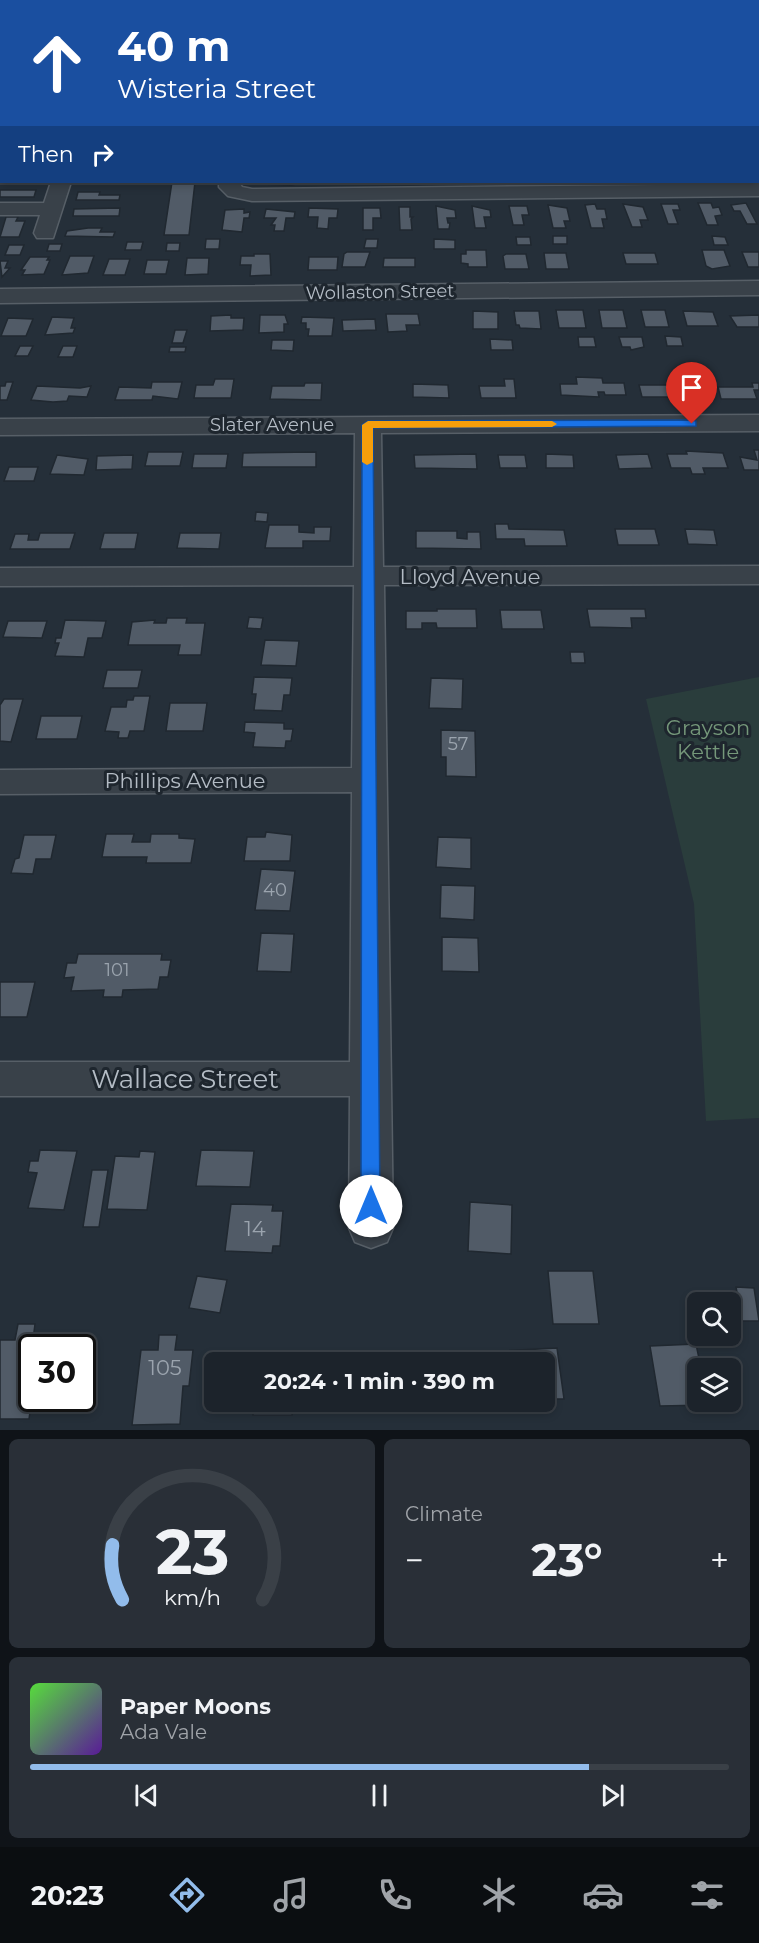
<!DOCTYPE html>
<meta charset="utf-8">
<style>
body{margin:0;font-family:Montserrat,sans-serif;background:#292f37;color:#f1f3f6;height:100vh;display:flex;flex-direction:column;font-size:22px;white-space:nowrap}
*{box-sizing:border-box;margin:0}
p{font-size:20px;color:#a0a4a9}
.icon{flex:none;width:33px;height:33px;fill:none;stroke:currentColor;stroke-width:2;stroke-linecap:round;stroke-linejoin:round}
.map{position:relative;height:1430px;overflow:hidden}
.panel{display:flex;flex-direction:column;gap:9px;padding:9px;background:#0f1318;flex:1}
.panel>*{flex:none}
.banner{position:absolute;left:0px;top:0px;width:759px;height:183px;box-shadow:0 3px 9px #0003,0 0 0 2px #3a4047;background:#1a4fa0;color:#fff;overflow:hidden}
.buttons{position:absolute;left:687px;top:1292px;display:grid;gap:12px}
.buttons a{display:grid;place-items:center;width:54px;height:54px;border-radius:9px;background:#1c232b;box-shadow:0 3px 9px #0003,0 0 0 2px #3a4047;font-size:30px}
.speed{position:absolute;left:18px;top:1334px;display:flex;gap:12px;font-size:30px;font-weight:700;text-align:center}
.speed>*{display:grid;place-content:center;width:78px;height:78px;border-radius:50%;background:#1c232b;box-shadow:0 3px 9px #0003,0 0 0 2px #3a4047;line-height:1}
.speed .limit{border:3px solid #111;border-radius:9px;background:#fff;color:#111}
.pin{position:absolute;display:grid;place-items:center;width:51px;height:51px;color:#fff;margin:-62px -26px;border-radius:50% 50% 50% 0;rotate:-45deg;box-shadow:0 0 6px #0007}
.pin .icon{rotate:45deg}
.me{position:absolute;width:66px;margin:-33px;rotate:0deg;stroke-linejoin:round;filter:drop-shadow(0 0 4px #0008)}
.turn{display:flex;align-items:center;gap:21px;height:126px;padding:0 18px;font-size:27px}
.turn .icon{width:78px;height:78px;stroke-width:2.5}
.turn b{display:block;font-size:42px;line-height:51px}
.then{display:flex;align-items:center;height:57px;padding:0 18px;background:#0003;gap:12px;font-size:22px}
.big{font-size:45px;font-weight:700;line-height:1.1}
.panel .tile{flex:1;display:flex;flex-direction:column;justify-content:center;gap:9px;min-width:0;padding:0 21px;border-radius:9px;background:#292f37}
.panel .dial{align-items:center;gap:0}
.dial svg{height:156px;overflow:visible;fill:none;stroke:#3a4047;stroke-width:7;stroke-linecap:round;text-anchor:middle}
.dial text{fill:#f1f3f6;stroke:none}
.song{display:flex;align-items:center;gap:18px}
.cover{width:72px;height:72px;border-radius:9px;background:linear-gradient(135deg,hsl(110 70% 55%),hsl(270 70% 35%))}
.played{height:6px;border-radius:3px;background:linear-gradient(90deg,#92bceb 80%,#3a4047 80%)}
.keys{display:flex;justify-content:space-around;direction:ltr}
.heat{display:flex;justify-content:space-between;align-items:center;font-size:33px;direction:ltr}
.panel .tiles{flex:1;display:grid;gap:9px;grid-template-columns:1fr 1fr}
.tile:last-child{grid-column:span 2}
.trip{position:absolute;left:204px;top:1352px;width:351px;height:60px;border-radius:9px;background:#1c232b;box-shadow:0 3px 9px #0003,0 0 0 2px #3a4047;font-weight:700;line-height:60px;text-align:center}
.tab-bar{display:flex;height:96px;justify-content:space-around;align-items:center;background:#0b0e11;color:#a0a4a9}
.tab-bar .icon{width:42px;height:42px}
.tab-bar .current{color:#92bceb}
.tab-bar b{font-size:27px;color:#f1f3f6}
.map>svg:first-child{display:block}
</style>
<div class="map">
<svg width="759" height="1430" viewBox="0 0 759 1430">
<rect width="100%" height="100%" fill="#252f39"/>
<path fill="#2a3d3c" d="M759,677v441l-53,3 -12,-217 -48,-205z"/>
<path fill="#515b67" stroke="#202830" stroke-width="1.5" d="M53,0h170l-171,2z
M172,182h23l-6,53h-25z
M260,182h49l-18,3 -31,-1z
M0,190h36l-2,7h-34z
M78,192h22l-1,3h21l-1,5h-43z
M698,203h13l2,5 6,-1 3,8 -7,1 3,9h-11z
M746,203l11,21h-10l-7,-13h-6l-3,-6z
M595,204l2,5h8l2,10h-5l2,9h-13l-6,-23z
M623,204l20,3 5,13h-8l2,7h-10z
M661,204h17l2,6h-7l5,14h-10z
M548,205l19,3 3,13h-6l2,7h-13z
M436,206l19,4 1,8h-9l1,5h2l-1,6h-11z
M472,206l18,4 1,7h-7l2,11h-11z
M509,206h18l2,9h-7l2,10h-11z
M399,207h11v10h3l-2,2 1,11h-12z
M120,208l-1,8h-46l1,-7z
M309,208l29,1 -1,9h-8l-1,11 -11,-1 1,-11h-10z
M363,208h17l1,10h-8v12h-10z
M244,209v4l6,-1 -1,6h-5l-2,14 -20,-2 3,-20z
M266,209l29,3 -1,6h-8l-2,13h-10l1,-6h-4l5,-7h-12z
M6,217h12l-2,4h9l-6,16h-19z
M88,228h14l-2,4h15l-2,5 -48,-1 2,-5z
M553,236h14v8h-14z
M712,236l13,1 3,8h-14z
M516,237h14l1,8h-14z
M206,239h14l-1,10h-14z
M366,239h12l-1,9h-13z
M434,239l21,1v9h-21z
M127,242h16l-2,8h-16z
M167,243h13l-1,8h-13z
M49,244h13l-2,7h-13z
M9,245h15l-4,10h-15z
M466,250h20l1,17h-19v-3l-7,-1v-9h5z
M702,250h22l6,16 -18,3 -6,-3z
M347,252h23l-5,15h-23l2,-13z
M742,252h17v15h-11z
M544,253h22l3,16h-23z
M623,253h32l3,11h-32z
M254,254h16l1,21 -21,1 1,-11h-11l1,-9h13z
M506,254h20l3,15h-24l-2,-13z
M70,256h24l-6,17 -26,2z
M30,257h19l-2,3h3l-6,14 -22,1 3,-5h-4z
M309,257h29l-1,13h-29z
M187,258h22l-1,16 -23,1z
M384,258h31v9h-32z
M109,259h21l-5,16h-22z
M147,260h22l-3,14h-22z
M0,261h8l-3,7h5l-8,9z
M556,310h27l3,18h-27z
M599,310h24l4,18h-25z
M641,310h24l4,17h-24z
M473,311l25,1v17h-25z
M514,311h25l2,18 -21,-1 -1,-3h-3z
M683,311l30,1 5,14h-31z
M386,314h32l2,11h-14l1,6 -19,1z
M231,315v3h13l-1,12 -33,1 1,-15z
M260,315h25l3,9h-4v8l-25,1z
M759,315v12h-22l-7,-11z
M52,317l22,1 -3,10h4l-2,5 -28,2z
M302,317l32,1 -2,18h-24l1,-7h-3v-6h-5z
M8,318l25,1 -7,17h-25z
M375,319l1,11 -33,1 -1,-11z
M175,330h12l-4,13h-11z
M665,336l16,1 2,9h-16z
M578,337h16l2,10h-17z
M619,337h23l2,10 -13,3 -1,-3h-8z
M490,339l22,1 1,10h-22z
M272,340h22l-1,11 -22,-1z
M20,346h13l-5,10h-13z
M63,346h14l-4,11h-15z
M170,347h16l-1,5h-16z
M576,377l26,1 1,5h21l2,12h-21l-1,-3h-6l1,5 -38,-2 -1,-11h17z
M215,379h19l-3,19h-37l2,-13h17z
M504,379h10l2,19h-35l-2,-12h26z
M6,382h7l-6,18h-7v-14h5z
M152,382h30l-4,17 -25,-3 -1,4h-37l4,-13 32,1z
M305,383h17l-1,17 -51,-1 2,-13h32z
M752,383h7v7h-5l3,9h-36l-3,-12h35z
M413,384l35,1 1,13 -36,-1z
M639,385h37l3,12h-37z
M37,386l43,2 11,-2 -4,11 -18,-1 -2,5 -14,1 -22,-2z
M754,450h5v20h-15l-4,-13 17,3z
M686,451l37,2 5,15h-25l2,6h-13l-2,-6h-19l-4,-14h20z
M148,452h35l-3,14h-35z
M316,452v15h-74l1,-14z
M194,454h34l-2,14h-34z
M476,454l1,15 -62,-1 -1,-13z
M546,454l27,1 1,13h-28z
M648,454l4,14 -33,1 -3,-14z
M57,455l31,4 -4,16 -34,-1z
M133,455l-1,14 -36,1 1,-14z
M498,455h27l2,13h-27z
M9,467h29l-4,14h-30z
M256,512l12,1 -1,9 -12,-1z
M495,524h13l1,5 55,1 3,16h-42l-1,-7h-28z
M269,525h30v7l15,1v-6h17l-1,14h-27v7h-38z
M615,529h40l4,16h-41z
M685,529l29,1 3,15 -29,-1z
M416,531h41v7l10,1v-7h13l1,17 -65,-1z
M40,533h35l-5,16h-60l5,-15h14l-1,6h10z
M104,533h34l-3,16h-35z
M180,533h41l-2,16 -42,-1z
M437,609h39l1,19h-40l-1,-5h-14v6h-16v-18h31z
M587,609h58l1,9h-15l1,10 -42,-1z
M500,610h41l3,19h-42z
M249,617l14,1 -2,11 -14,-1z
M167,618h20l-1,5h19l-4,32h-23l2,-10h-52l4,-23 23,-2 -1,3h12z
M65,620l41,1 -4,17h-14l-4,19 -29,-1 4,-13h-4l1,-5h5z
M8,621h39l-5,17 -39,-1z
M265,640l34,1 -3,25 -35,-1z
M570,652h14l1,11h-14z
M107,670h35l-4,18h-35z
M254,677l38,1 -2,17h-6l-2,16 -28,-1 2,-16h-4z
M431,678l32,1 -1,30 -33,-1z
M134,696h16l-6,35h-14l-2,7h-10l1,-6 -14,-1 6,-24h15l1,-7h6z
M4,699h19l-12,43 -11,-1v-36z
M170,703h37l-4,28h-37z
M41,716h41l-5,23h-41z
M245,722l39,1v6h9l-2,12h-5l-1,7 -32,-1 2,-14 -11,-1z
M441,730l34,1 1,46 -30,-1v-19h-5z
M266,832l26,3 -2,26h-46l3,-24h18z
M106,834h28l-2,8h18l1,-8h28v4l16,1 -4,24h-45l1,-6h-45z
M24,835h32l-5,24h-15l-3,15 -22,-1 4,-14 4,-1z
M438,837l33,1v31l-35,-2z
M261,869l34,2 -5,40 -35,-1z
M441,885l34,1 -1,34 -34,-2z
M261,933l33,1 -3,38 -34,-1z
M442,937l36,1 1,34 -37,-1z
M78,954h84l-1,6h10l-3,17h-8l-2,12 -35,1 -1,7h-19l1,-7 -33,1 3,-14 -10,1 3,-15h9z
M0,982h35l-8,35h-27z
M40,1150l37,1 -13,59 -36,-2 9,-35 -9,-1 2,-11h8z
M201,1150l53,1 -4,36 -54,-1z
M140,1151l15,1 -8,58 -40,-1 8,-53 24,1z
M92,1170h16l-9,57h-16z
M470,1202l42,3 -1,49 -43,-3z
M231,1204l42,1 -1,6h11l-3,35h-7l-1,7 -47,-2z
M548,1271h45l6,53h-46z
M197,1276l30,4 -7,33 -31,-5z
M736,1287l18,1 5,33h-17z
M18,1324h17l-2,16h9l-1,7h-9v51l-3,21h-29v-79h15z
M159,1335h18l-2,15h18l-4,36h-6l-3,38 -48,1 9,-75h17z
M696,1344l5,24h-3v33h9l1,4 -48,1 -10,-60z
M557,1348l7,51h-20v-37h-42l-1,-11z
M364,1355h61l1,7h-62z
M254,1401h39l-1,14h-39z"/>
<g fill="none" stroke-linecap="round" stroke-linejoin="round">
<defs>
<path id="minor" d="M758,112h1v12h-1z
M0,121h2v12h-2z
M51,182h20l-18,56h-16l-3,-5 6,-18h-40v-12h44z
M219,182h20l3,5 10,2 507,-5v12l-507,5 -24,-5 -9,-9z
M759,281v14l-759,8v-14z
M759,415v16l-378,2 2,134 376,-1v18l-375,1 9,643 -6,14 -16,6 -16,-6 -6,-14 1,-132h-350v-34h350l2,-270 -352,2v-24l352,-2 2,-183 -354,1v-18l354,-1 1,-134 -355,2v-16z"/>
</defs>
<use href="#minor" stroke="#575f67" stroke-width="3"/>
<use href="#minor" fill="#394149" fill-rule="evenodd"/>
</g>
<path fill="#1a73e8" stroke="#114b97" stroke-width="1.5" d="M692,420l4,1v5l-323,2 7,778 -3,6 -6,3 -7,-3 -3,-6 1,-781 6,-4z"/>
<path fill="#f59e0b" d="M368,421h184l5,3 -5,3 -179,1v34l-6,3 -5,-3v-37z"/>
<g text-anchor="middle" stroke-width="6" stroke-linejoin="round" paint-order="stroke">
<g font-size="18" fill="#b4bcc5" stroke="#1e262e">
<text transform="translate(380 292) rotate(-1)" y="6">Wollaston Street</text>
<text x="272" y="431">Slater Avenue</text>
</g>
<g font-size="18" fill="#9ba4ae">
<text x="458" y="750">57</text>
<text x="275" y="896">40</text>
<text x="117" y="976">101</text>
</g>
<g font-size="21" fill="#b4bcc5" stroke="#1e262e">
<text x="470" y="584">Lloyd Avenue</text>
<text x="185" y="788">Phillips Avenue</text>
</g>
<g font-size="21" fill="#75987a" stroke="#1e262e">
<text x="708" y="735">Grayson<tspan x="708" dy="24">Kettle</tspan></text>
</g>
<g font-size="21" fill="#9ba4ae">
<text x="255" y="1236">14</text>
<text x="165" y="1375">105</text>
</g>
<g font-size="26" fill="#b4bcc5" stroke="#1e262e">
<text x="185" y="1088">Wallace Street</text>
</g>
</g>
</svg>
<div class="buttons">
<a><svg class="icon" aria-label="search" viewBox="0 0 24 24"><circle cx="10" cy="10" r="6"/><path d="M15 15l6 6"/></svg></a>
<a><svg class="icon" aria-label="layers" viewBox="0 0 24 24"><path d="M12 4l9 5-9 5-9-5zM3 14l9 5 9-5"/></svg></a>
</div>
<div class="speed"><div class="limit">30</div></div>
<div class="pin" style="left:692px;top:424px;background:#d93025"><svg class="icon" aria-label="arrive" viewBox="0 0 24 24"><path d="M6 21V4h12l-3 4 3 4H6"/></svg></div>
<svg class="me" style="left:371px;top:1206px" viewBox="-20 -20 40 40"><circle r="19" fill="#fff"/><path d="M0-13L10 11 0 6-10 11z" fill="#1a73e8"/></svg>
<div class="trip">20:24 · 1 min · 390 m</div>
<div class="banner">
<div class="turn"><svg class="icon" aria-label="ahead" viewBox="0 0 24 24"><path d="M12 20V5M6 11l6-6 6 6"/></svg><div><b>40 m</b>Wisteria Street</div></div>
<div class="then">Then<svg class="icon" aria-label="right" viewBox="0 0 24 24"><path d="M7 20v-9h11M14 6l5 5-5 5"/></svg></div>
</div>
</div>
<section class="panel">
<div class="tiles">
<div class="tile dial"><svg viewBox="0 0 100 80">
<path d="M14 69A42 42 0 1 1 86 69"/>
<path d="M14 69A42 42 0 0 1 9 41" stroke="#92bceb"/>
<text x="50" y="56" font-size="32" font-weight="700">23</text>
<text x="50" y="72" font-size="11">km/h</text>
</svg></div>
<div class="tile"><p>Climate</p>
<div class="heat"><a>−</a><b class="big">23°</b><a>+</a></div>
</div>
<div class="tile">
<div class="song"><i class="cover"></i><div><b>Paper Moons</b><p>Ada Vale</p></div></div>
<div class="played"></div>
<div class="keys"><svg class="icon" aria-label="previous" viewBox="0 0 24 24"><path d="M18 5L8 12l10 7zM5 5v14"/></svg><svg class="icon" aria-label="pause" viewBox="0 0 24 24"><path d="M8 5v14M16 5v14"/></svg><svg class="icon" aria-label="next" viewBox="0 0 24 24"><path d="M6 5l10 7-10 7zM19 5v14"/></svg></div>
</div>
</div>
</section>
<nav class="tab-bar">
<b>20:23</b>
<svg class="icon current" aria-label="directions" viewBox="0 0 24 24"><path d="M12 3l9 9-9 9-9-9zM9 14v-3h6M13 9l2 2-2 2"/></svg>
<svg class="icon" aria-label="music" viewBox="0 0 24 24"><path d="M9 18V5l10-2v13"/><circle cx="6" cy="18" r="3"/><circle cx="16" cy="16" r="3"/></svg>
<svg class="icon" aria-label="phone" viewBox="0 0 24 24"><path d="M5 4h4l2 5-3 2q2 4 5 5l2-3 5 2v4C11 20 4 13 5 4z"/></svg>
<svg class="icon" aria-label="climate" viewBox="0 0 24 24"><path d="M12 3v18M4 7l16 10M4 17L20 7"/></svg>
<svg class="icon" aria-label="car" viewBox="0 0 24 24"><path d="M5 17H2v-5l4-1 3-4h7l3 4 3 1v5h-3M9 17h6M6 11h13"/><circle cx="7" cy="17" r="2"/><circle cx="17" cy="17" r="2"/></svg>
<svg class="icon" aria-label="filters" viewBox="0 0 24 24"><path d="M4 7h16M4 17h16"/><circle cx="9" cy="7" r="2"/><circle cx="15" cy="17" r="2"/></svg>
</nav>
